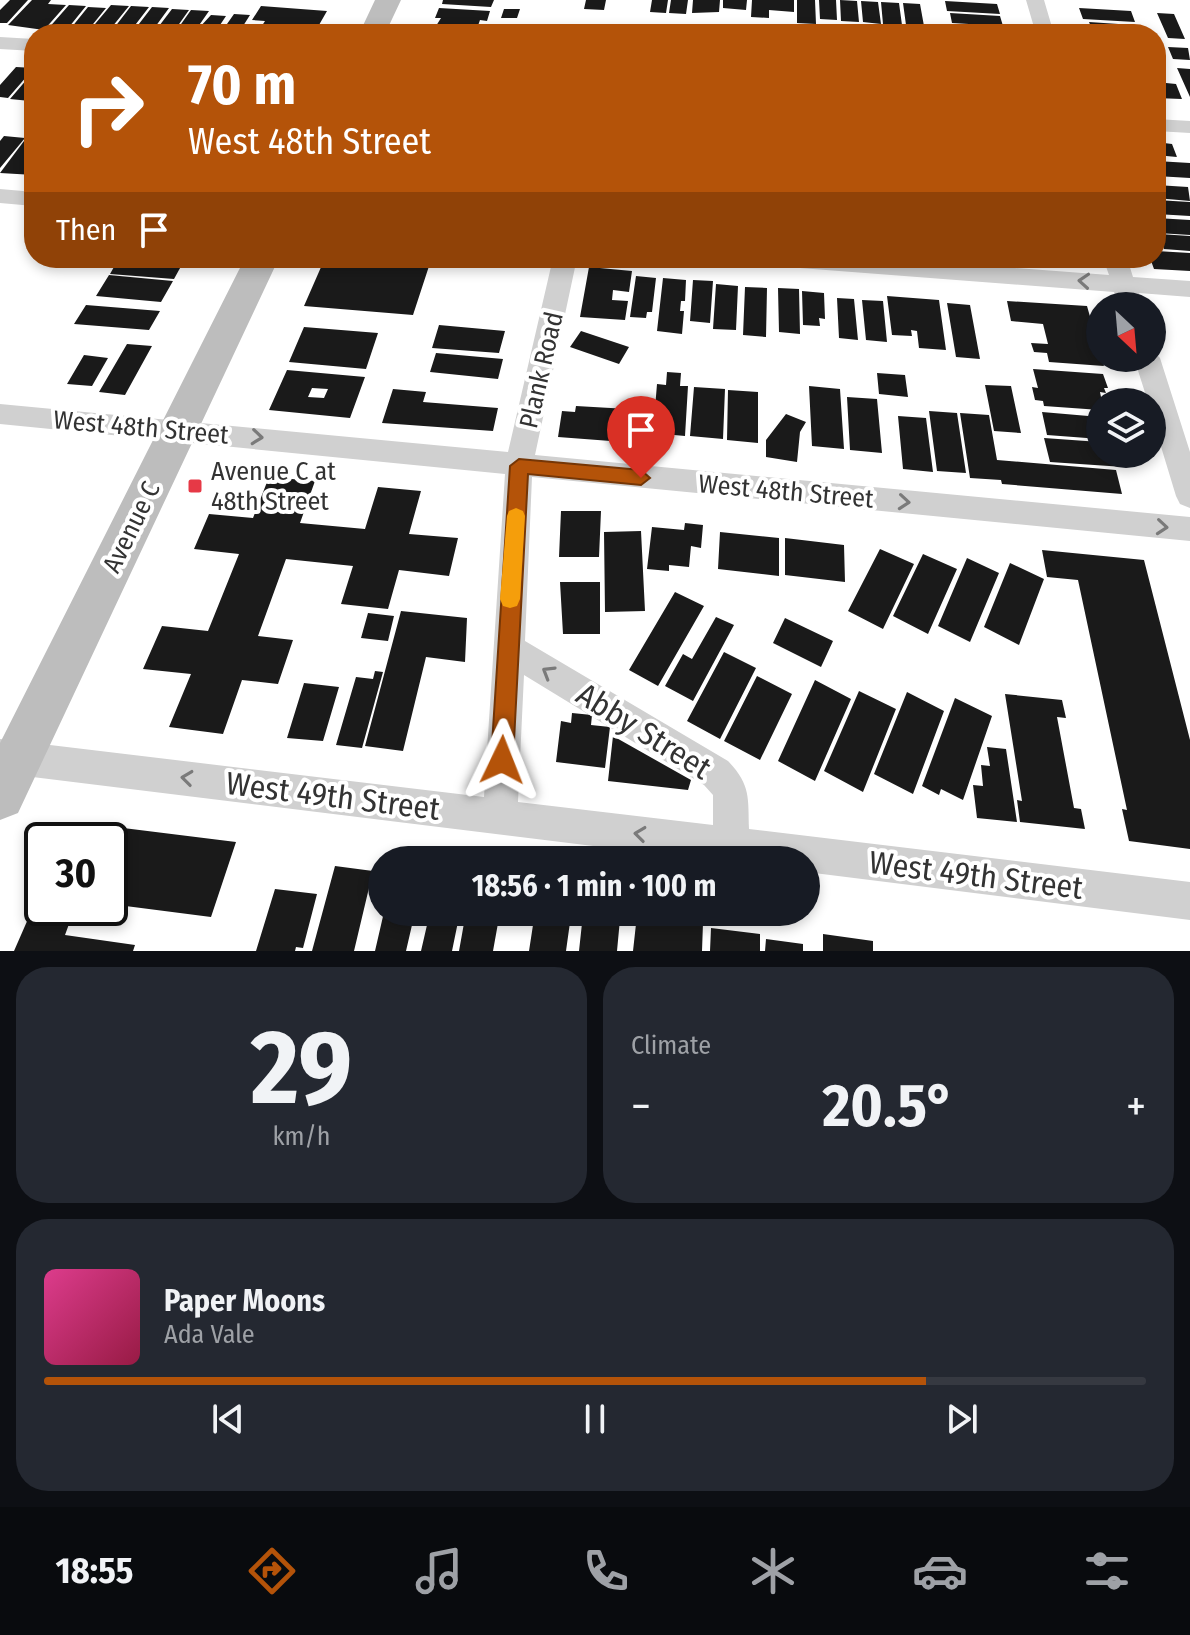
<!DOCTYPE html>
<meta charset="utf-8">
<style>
body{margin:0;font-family:"Fira Sans Condensed",sans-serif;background:#242831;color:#f1f3f6;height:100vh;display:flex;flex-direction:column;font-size:30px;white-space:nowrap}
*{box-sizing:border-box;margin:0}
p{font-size:26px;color:#9ea1a6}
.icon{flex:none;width:44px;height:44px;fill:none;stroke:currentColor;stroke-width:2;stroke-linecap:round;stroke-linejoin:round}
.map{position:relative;height:951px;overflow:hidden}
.side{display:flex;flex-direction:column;gap:16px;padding:16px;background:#0d0f14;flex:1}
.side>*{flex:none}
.guide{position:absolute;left:24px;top:24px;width:1142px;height:244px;border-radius:32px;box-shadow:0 4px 12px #0003;background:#b45309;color:#fff;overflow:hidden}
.needle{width:52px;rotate:154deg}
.tools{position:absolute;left:1086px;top:292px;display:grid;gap:16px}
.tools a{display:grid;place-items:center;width:80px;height:80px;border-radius:50%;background:#171b24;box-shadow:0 4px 12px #0003;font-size:40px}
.speed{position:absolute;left:24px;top:822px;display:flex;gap:16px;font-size:40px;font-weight:700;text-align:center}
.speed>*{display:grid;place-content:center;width:104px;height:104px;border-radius:50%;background:#171b24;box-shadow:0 4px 12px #0003;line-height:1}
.speed .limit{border:4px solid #111;border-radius:12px;background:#fff;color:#111}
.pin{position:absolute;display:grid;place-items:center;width:68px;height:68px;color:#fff;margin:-82px -34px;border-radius:50% 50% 50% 0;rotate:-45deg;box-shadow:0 0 8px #0007}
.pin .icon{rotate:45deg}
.me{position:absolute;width:88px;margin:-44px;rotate:2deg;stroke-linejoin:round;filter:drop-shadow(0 0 6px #0008)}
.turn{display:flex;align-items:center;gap:28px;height:168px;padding:0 32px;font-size:36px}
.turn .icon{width:104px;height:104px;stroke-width:2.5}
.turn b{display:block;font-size:56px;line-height:68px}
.then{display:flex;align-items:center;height:76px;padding:0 32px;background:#0003;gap:16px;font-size:30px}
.big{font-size:60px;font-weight:700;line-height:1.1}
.side .card{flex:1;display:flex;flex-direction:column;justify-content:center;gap:12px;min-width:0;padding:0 28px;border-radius:32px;background:#242831}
.side .dial{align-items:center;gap:0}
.dial b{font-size:104px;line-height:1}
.song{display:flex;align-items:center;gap:24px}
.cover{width:96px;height:96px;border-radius:12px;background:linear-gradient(135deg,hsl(330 70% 55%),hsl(340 70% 35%))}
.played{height:8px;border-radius:4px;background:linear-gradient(90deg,#b45309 80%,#363941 80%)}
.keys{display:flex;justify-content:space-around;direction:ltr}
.heat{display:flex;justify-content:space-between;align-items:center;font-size:44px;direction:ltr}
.side .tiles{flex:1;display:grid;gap:16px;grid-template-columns:1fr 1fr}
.card:last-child{grid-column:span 2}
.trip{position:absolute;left:368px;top:846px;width:452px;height:80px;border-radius:40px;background:#171b24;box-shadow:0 4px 12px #0003;font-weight:700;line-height:80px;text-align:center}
.dock{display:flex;height:128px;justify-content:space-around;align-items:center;background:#090b0e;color:#9ea1a6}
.dock .icon{width:56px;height:56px}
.dock .on{color:#b45309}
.dock b{font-size:36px;color:#f1f3f6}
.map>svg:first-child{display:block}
</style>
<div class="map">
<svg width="1190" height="951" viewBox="0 0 1190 951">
<rect width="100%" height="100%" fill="#fff"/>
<path fill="#1a1a1a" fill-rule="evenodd" d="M10,0h18l-21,23h-7v-13z
M32,0h19l-3,4 18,1 -22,25 -36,-5z
M443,0h51l-3,7 -49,-3z
M586,0h20l-2,10 -20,-1z
M652,0h16l-2,13 -16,-1z
M671,0h17l-2,14 -17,-1z
M693,0h27l-1,12 -27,1z
M723,0h24l-1,10 -23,-2z
M752,0h42v12l-25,-2v8l-18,-1z
M797,0h18l1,24 -19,-1z
M819,0h17l1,20 -17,-1z
M840,0l17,1 2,21 -18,-1z
M861,1l17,1 3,22 -18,-2z
M945,1l52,3 3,10 -53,-3z
M881,2l18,1 3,22 -19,-1z
M903,3l17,1 4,22 -18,-1z
M69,5l17,1 -21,26 -18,-2z
M111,5l18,1 -21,26 -18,-2z
M131,6l18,1 -20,26 -18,-1z
M261,6l66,5 -12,21 -55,-3 5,-8 -13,-1z
M88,7l18,1 -21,26 -18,-1z
M152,7l17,1 -19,26 -18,-1z
M439,8l51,3 -3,10 -7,-1 -5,14h-44l10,-16h-6z
M1079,8l52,3 4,11 -52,-3z
M172,9l17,1 -17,24h-19z
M504,9h16l-3,9h-16z
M191,10l18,1 -16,23h-19z
M950,13l50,3 3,10 -51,-3z
M1157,13l17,1 11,25 -17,-1z
M234,14l16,1 -12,19h-18z
M211,15l15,1 -12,18h-16l5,-6h-4z
M1089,22l44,3 4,9h-43z
M949,24l29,2 1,3 20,1 1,4h-49z
M1168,47l20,1 2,12 -17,-1z
M16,67l18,1 -26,30 -8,-1v-12z
M1177,68l13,1v28z
M34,71v24l-4,6 -20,-2z
M1156,82l20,2 6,15 -26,-1z
M4,136l21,2 -25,30v-27z
M27,137l7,1v37l-34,-2z
M1156,142l16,2 5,13 -21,-2z
M1156,161l34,2v15l-34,-2z
M1156,185l32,2 2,14 -34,-3z
M1156,200l34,2v14l-34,-2z
M1156,218l34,2v15l-32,-2z
M1159,234l31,2v15l-26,-2z
M1156,251l34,2v18l-36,-2 -4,-11h6z
M119,258h58l8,1 -11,20 -64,-5z
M325,258h76l30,2 -18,55 -109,-9z
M589,267l43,4 -3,21 -16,-2 -1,10 16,1 -3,19 -45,-3z
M109,275l64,6 -12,21 -65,-6z
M636,276l20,2 -4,34h-5l-1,6 -16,-1z
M663,278l23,2 -1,21h-4l-1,10h4l-2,23 -25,-3z
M693,280l20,1 -3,42 -20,-2z
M716,284l22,2 -2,44 -23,-1z
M745,287l22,1 -1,49 -23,-2z
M778,288l21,1 1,45 -21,-2z
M802,291l22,2 1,26 -6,-1 1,8 -17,-1z
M887,296l52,4 7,50 -27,-2 -2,-17 -6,-1 1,6 -20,-1z
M837,298l17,1 4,41 -19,-2z
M862,300l21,1 4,41 -21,-2z
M1007,301l80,5 17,60 -55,-4 -2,-9 -13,-1 -3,-9 17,1 -5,-20 -32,-3z
M947,303l23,2 10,54 -24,-2z
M86,305l74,6 -11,19 -75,-6z
M439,325l66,6 -6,22 -67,-5z
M304,327l74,6 -12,36 -77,-7z
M581,331l48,16 -10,17 -49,-17z
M127,344l25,2 -27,49 -26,-3z
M436,353l67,6 -5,20 -68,-7z
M84,355l24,3 -16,28 -25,-2z
M1033,369l70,5 5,14h-4l2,5 -6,-1 2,10 -2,8 -56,-4 -1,-5 -8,-1 -3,-13 6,1z
M287,370l78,7 -15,41 -81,-8zM312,388l16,1 -4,9 -16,-1z
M667,372l14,1 -1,13h8l-3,50 -32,-3 4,-49 9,1z
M877,373l28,2 3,22 -29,-3z
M985,385l26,1 10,47 -27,-2z
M809,386l31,3 4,60 -32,-3z
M694,387l31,2 -2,50 -33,-3z
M393,389l33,3 -3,10 75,6 -5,23 -111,-8z
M728,390l30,2v51l-31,-3z
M847,397l30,2 5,54 -32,-3z
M576,406l52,3 -1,8 12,1 -2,25 -79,-6 4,-26 13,1z
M929,411l28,2 9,60 -29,-2z
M1042,412l58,5v22l-53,-4z
M960,413l29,2 8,45 119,10 6,24 -120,-10 -1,-4 -31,-2z
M786,414l20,8 -6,10 -3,30 -31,-5v-17z
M898,416l28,2 7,54 -30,-3z
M1044,438l56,4v12h20l4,13 -74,-5z
M269,477l46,4 -15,42 65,6 13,-42 43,4 -12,43 49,4 -9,38 -50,-6 -11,39 -47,-5 12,-38 -67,-7 -28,77 35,4 -15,44 -36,-4 -19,54 -54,-7 22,-53 -48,-5 19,-43 46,5 31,-77 -45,-5 15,-35 44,4z
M561,511h40l-2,46h-40z
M685,523l18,2 -2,23 -10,-2 -2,21 -20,-2v6l-22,-2 5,-42 32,3z
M641,531l4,80 -40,1 -1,-80z
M720,532l59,6v38l-61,-7z
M785,538l59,7 1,37 -60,-7z
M880,549l34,15 -31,65 -35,-18z
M1042,550l102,10 46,180v109l-61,-8 -7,-32 5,1 -49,-230 -31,-3z
M923,554l34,15 -29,65 -35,-18z
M967,558l32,15 -29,69 -32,-16z
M1010,563l34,16 -25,66 -35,-18z
M560,582h40v52h-37z
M675,592l29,14 -46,80 -29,-16z
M401,611l66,7 -2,44 -39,-5 -23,94 -38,-5z
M368,613l26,3 -6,25 -27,-3z
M716,617l18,8 -41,76 -28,-15 18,-32 9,5z
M785,618l48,23 -12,26 -48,-24z
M724,652l32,16 -36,71 -33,-18z
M375,671l8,1 -21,76 -26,-3 20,-68 17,2z
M757,676l35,18 -32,66 -36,-19z
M815,680l36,19 -36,82 -37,-20z
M304,683l35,4 -16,54 -36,-3z
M859,691l37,18 -33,83 -39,-21z
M907,692l37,19 -31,83 -39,-20z
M1005,694l57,6 4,18 -9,-1 17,91 7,1 4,20 -65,-7 -3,-22 5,1z
M955,698l37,18 -29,84 -22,-11 -2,6 -17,-9z
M572,713l20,2 -1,10 19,2 -5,41 -49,-6 5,-41 10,2z
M613,736l78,44 -3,10 -80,-9z
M987,747l19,2 11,73 -40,-4 -4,-33 10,1 -2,-21 9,1z
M75,822l161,20 -25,75 -101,-13v-64h-43z
M335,866l38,5 -19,80h-42z
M275,889l42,5 -14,54 -7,-1 -1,4h-39z
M384,912h31l-9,39h-31z
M430,912h30l-8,39h-31z
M466,912h34l-7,39h-34z
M535,912l36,3 -5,36h-37z
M583,914l37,5 -3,32h-38z
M637,915l66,8 -1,28h-69z
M28,919l41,5 -4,11 70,10 -2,6h-119z
M711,928l49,6v17h-50z
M823,934l50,7v10h-50z
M766,939l37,5v7h-38z"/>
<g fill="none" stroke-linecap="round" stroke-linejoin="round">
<path fill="#d0d0d0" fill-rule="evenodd" d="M1026,0h18l10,34h-18z
M0,37l34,2v12l-34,-2z
M1156,119l34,2v12l-34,-2z
M0,189l34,3v14l-34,-3z
M553,258h24l-42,197 655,62v24l-658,-64 -7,164 203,120c23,24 20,37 21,68l441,53v38l-384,-48v-12h-99l-707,-87v-34l484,58 21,-323 -505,-50v-20l508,48zM524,675l180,110 9,10v30l-195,-23z
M762,258h119l228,17 -6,-17h24l6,19 57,4v16l-51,-4 4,13h-24l-5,-14 -340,-26 -8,-2z
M1152,350l8,8 30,94v56l-10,-4 -4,-8 -24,-79v-15h-4l-14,-44h18z"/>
<path fill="#bdbdbd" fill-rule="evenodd" d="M375,0h26l-16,34h-26z
M245,258h34l-261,555 -18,7v-77z"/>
</g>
<defs><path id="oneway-chevron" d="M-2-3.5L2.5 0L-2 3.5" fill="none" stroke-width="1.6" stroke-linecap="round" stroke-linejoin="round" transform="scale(2)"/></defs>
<g stroke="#7a7a7a">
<use href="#oneway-chevron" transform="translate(1084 281) rotate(-176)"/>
<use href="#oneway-chevron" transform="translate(257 437) rotate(6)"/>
<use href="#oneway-chevron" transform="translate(904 502) rotate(5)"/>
<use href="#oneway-chevron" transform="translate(1162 527) rotate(5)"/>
<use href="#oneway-chevron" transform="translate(548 672) rotate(-149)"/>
<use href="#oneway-chevron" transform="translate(187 778) rotate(-173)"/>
<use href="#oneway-chevron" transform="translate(640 834) rotate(-173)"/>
</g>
<path fill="#b45309" stroke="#753606" stroke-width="2" d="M519,459l122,11 9,8 -9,7 -113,-11 -15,286 -3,8 -8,3 -8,-3 -3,-8 19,-294z"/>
<path fill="#f59e0b" d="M516,508l7,3 2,5 -5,83 -3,7 -7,2 -7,-2 -3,-7 7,-83 2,-5z"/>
<rect fill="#e63946" stroke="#fff" stroke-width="3" x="187" y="478" width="16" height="16" rx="4"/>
<g text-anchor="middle" stroke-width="8" stroke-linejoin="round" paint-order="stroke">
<g font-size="26" fill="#333" stroke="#fff">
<text transform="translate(541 370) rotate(-77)" y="9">Plank Road</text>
<text transform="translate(141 427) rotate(5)" y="9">West 48th Street</text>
<text transform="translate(786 491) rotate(5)" y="9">West 48th Street</text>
<text transform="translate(131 527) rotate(-64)" y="9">Avenue C</text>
</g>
<g font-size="26" fill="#333" stroke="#fff" text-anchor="start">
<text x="211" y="480">Avenue C at<tspan x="211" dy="30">48th Street</tspan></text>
</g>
<g font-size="32" fill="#333" stroke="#fff">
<text transform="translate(644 731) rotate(32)" y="11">Abby Street</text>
<text transform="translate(333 796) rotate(7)" y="11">West 49th Street</text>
<text transform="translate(976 875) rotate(7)" y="11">West 49th Street</text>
</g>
</g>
</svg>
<div class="tools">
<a><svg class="needle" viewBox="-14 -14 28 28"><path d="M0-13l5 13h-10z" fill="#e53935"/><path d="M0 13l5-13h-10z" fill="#9ea1a6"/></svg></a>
<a><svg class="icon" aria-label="layers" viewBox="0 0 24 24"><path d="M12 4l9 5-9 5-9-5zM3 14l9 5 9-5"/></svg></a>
</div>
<div class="speed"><div class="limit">30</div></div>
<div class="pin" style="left:641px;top:478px;background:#d93025"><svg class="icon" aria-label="arrive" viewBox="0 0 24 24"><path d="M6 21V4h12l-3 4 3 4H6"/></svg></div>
<svg class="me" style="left:502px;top:760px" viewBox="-20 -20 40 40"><path d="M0-17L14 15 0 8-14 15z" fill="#b45309" stroke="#fff" stroke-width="4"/></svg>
<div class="trip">18:56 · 1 min · 100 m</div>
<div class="guide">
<div class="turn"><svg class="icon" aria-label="right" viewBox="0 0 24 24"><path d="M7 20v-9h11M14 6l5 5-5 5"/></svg><div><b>70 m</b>West 48th Street</div></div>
<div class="then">Then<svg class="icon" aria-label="arrive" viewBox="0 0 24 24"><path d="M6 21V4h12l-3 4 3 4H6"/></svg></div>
</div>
</div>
<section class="side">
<div class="tiles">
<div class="card dial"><b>29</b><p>km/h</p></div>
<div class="card"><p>Climate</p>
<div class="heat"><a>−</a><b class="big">20.5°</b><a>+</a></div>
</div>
<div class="card">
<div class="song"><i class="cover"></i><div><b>Paper Moons</b><p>Ada Vale</p></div></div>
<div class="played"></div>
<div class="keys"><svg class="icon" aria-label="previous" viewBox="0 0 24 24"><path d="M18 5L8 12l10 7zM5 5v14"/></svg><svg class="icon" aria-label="pause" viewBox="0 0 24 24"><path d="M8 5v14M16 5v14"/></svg><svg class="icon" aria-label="next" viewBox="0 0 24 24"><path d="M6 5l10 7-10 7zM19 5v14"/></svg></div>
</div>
</div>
</section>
<nav class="dock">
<b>18:55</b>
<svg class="icon on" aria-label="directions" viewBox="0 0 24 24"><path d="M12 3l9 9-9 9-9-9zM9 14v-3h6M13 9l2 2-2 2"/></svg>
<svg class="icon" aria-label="music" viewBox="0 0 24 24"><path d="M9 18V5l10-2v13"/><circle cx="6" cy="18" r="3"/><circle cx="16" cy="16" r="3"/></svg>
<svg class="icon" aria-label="phone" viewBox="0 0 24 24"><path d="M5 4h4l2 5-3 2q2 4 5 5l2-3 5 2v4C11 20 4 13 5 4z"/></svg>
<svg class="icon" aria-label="climate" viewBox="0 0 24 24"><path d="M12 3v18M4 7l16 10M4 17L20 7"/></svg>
<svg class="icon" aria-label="car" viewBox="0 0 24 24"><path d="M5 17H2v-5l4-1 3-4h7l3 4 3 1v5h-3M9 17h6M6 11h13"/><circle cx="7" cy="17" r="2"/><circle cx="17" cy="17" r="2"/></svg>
<svg class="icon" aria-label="filters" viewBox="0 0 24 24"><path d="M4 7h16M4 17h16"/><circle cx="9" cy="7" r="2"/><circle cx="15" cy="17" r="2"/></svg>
</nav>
